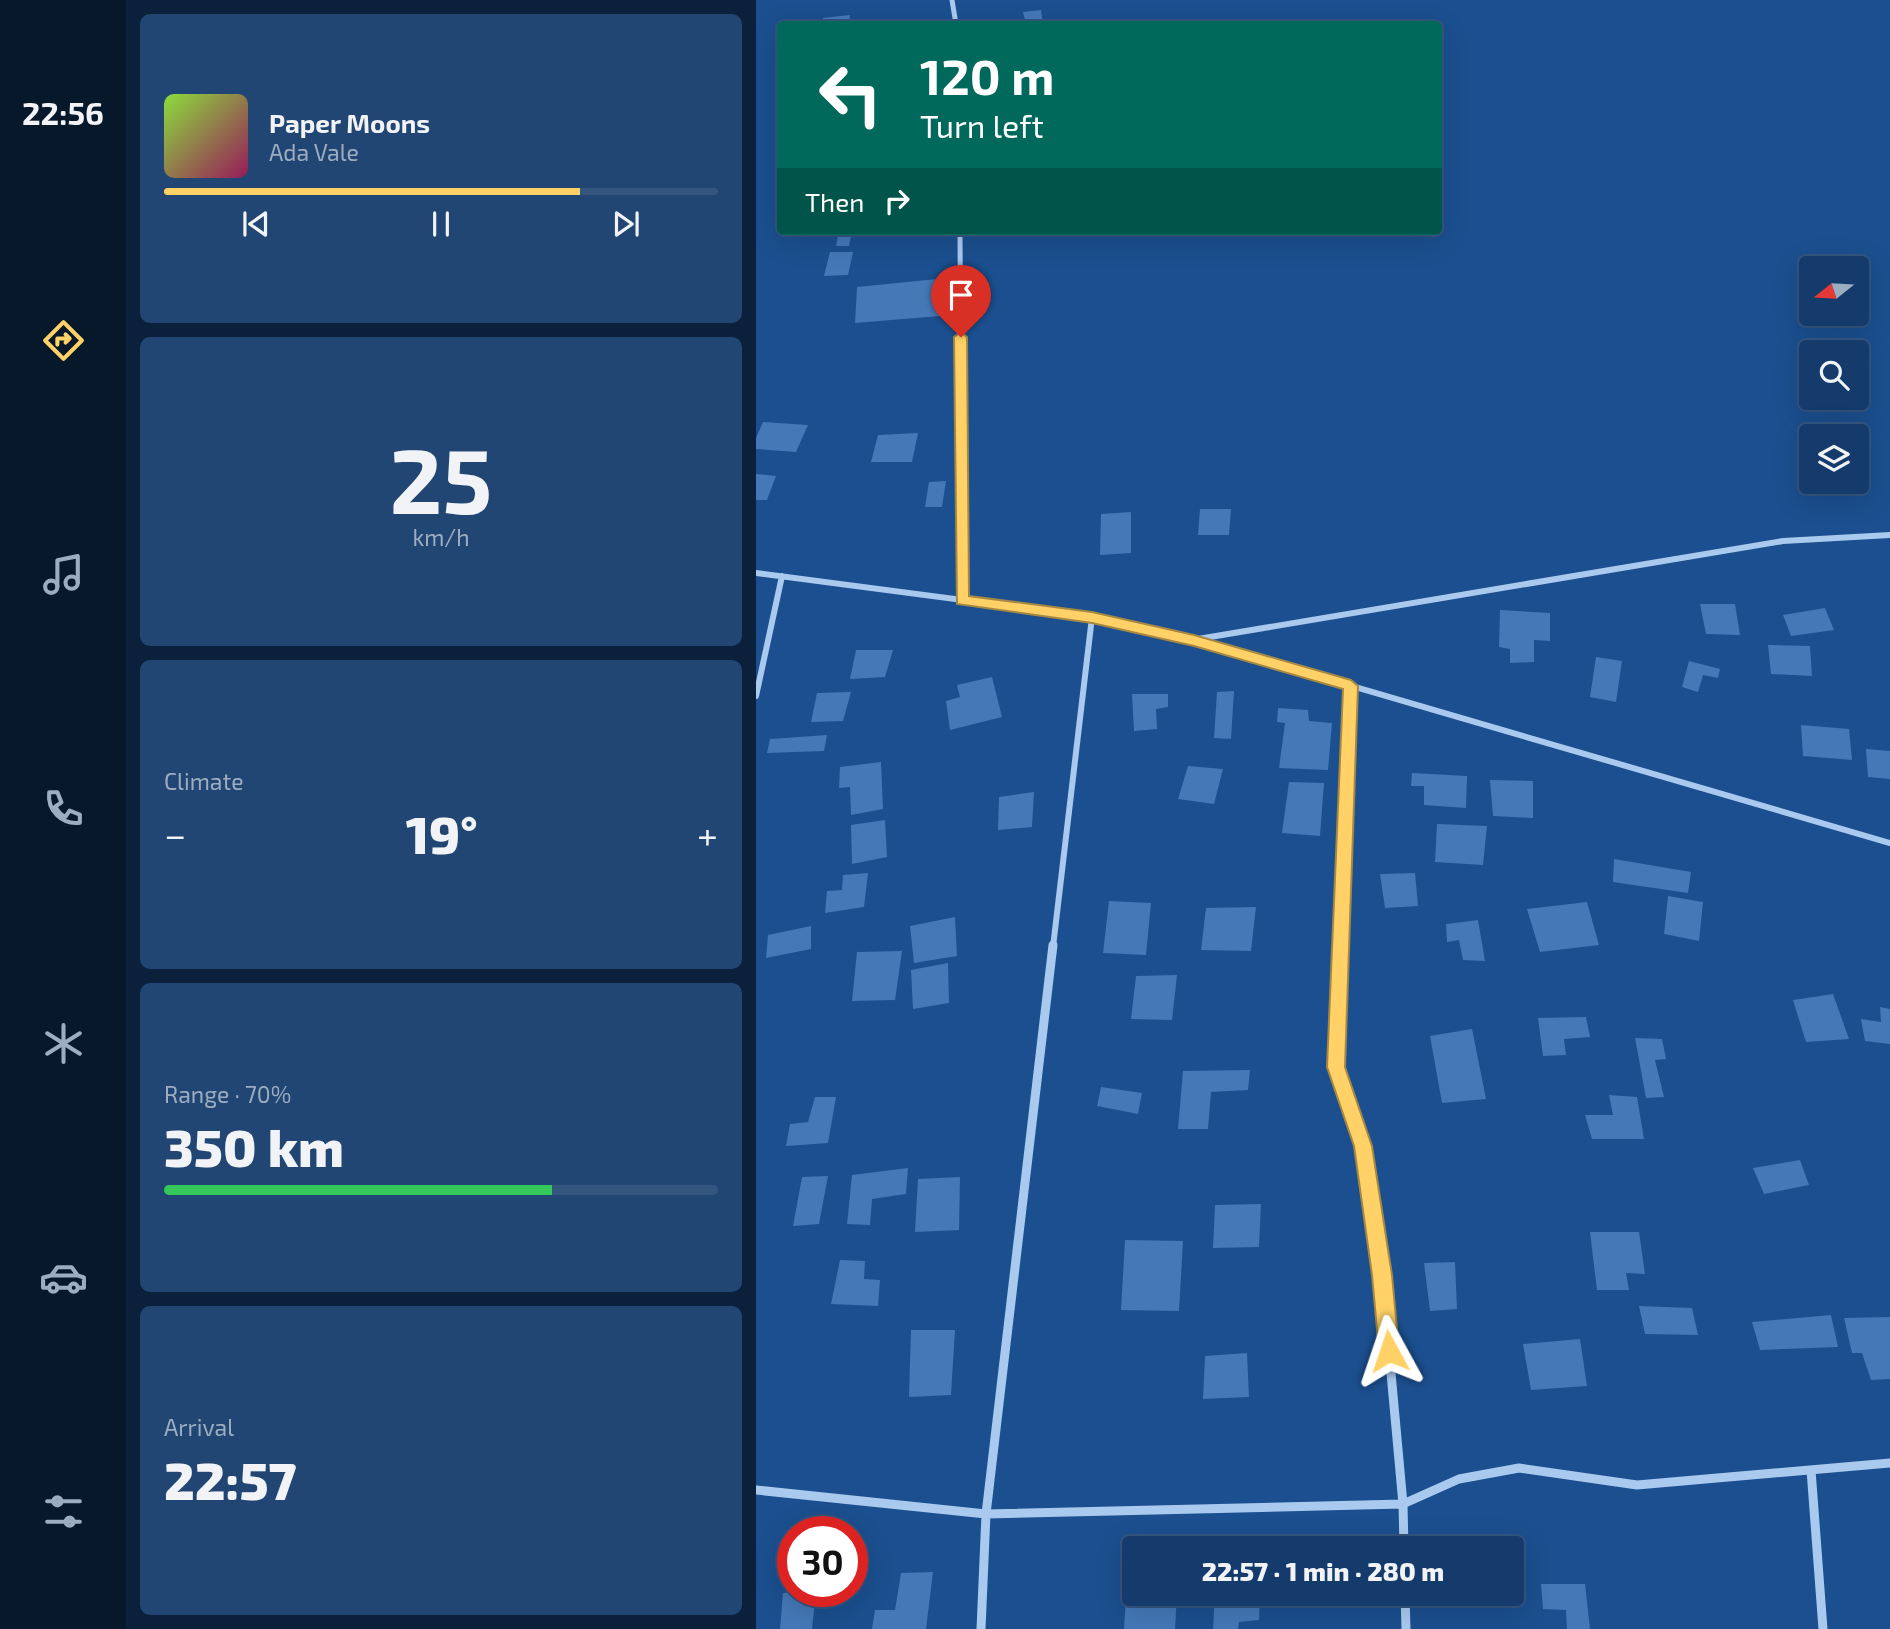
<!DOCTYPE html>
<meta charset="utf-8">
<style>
body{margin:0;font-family:"Exo 2",sans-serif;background:#214673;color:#f1f3f6;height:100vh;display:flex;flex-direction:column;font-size:26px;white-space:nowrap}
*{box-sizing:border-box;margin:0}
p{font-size:23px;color:#9dadc1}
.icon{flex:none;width:38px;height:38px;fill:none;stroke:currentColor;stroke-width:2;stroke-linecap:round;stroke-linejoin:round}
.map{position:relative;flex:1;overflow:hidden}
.drawer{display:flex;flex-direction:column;gap:14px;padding:14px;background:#0b203b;width:630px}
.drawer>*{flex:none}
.top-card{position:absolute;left:21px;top:21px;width:665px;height:214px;border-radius:7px;box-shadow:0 7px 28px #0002,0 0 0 2px #33557e;background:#00695c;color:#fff;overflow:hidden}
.needle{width:46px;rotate:252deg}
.buttons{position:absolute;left:1043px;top:256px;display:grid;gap:14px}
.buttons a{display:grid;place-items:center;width:70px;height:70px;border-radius:7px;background:#143b6b;box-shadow:0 7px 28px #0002,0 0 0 2px #33557e;font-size:35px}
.speed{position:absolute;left:21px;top:1516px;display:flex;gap:14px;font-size:35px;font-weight:700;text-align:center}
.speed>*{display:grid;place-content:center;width:91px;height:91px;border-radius:50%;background:#143b6b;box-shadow:0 7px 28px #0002,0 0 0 2px #33557e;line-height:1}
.speed .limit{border:10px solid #d22;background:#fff;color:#111}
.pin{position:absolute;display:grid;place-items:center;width:60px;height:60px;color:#fff;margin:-72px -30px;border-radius:50% 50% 50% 0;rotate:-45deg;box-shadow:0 0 7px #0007}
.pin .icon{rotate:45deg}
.me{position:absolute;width:77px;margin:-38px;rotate:355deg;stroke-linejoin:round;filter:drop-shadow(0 0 5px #0008)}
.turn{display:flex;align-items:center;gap:24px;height:147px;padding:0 28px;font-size:32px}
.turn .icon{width:91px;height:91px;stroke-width:2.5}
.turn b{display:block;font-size:49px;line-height:60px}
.then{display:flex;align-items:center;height:66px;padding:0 28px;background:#0003;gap:14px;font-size:26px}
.big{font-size:52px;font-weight:800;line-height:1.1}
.drawer .card{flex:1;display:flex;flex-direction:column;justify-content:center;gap:10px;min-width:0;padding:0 24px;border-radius:10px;background:#214673}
.drawer .dial{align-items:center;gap:0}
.dial b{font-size:91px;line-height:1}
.song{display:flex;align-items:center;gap:21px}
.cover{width:84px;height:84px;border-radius:10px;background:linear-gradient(135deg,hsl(90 70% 55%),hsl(330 70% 35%))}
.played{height:7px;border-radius:4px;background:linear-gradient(90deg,#ffd166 75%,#33557e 75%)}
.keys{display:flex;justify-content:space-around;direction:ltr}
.heat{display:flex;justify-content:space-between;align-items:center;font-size:38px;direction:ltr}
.charge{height:10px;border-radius:5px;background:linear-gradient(90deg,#34c759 70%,#33557e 0)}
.trip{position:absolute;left:366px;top:1536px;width:402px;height:70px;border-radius:7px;background:#143b6b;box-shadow:0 7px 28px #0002,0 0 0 2px #33557e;font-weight:800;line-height:70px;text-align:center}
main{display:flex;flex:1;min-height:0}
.dock{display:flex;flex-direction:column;width:126px;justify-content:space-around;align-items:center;background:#08182b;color:#9dadc1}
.dock .icon{width:49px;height:49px}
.dock .active{color:#ffd166}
.dock b{font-size:32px;color:#f1f3f6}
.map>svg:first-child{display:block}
</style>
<main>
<nav class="dock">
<b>22:56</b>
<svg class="icon active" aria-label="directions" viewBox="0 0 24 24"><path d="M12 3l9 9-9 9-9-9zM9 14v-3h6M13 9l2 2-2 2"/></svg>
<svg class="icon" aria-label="music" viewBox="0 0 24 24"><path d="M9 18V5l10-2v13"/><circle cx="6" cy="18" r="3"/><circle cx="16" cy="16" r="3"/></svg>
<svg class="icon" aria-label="phone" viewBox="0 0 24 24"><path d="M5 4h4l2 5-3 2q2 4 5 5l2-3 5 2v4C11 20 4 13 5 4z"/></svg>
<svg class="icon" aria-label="climate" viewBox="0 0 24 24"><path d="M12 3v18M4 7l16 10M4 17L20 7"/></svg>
<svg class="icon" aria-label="car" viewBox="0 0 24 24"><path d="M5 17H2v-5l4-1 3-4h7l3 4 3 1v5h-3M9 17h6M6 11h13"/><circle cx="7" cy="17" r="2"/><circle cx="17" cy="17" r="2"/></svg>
<svg class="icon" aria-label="filters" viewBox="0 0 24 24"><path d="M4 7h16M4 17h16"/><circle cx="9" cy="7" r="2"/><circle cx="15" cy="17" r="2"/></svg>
</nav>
<section class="drawer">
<div class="card">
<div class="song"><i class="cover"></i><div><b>Paper Moons</b><p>Ada Vale</p></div></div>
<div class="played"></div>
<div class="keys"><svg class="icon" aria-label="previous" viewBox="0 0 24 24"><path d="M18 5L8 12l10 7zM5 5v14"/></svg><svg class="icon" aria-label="pause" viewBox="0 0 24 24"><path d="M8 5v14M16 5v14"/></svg><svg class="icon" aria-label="next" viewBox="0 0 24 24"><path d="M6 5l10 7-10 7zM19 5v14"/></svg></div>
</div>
<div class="card dial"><b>25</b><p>km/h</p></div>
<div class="card"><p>Climate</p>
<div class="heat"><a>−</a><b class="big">19°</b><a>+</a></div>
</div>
<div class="card"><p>Range · 70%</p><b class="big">350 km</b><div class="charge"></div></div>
<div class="card"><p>Arrival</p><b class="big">22:57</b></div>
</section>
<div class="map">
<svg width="1134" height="1629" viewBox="0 0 1134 1629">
<rect width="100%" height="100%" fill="#1b4f8f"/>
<path fill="#4478b7" d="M285,10l2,14h-17l-3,-12z
M94,15l-1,9h-26v-6z
M83,231h13l-3,15h-13z
M74,252h23l-5,23 -24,1z
M181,279l3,37 -85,7 2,-36z
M7,422l45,3 -12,27 -40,-3v-11z
M162,433l-6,29h-41l7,-27z
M0,474l20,2 -9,24h-11z
M190,481l-4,26h-17l4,-25z
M444,509h31l-2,26h-31z
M375,512v41l-31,2 1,-41z
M944,604h35l5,31 -34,-1z
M1069,608l9,22 -43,6 -8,-21z
M744,610l50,3v28l-16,-1v22l-24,1v-14l-11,-2z
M1012,645l42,1 2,30 -41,-2z
M100,650h37l-8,27 -35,2z
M840,657l26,4 -6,41 -26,-5z
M933,661l31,8 -2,9 -15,-3 -5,17 -16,-5z
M236,677l10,40 -52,13 -4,-29 14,-4 -3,-12z
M478,691l-3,48 -17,-1 3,-46z
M95,692l-8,29 -32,1 6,-29z
M376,694h36v13l-12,2 1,20 -23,2z
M522,708l30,2 1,11 23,2 -4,47 -49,-2 6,-45 -8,-1z
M1045,725l48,4 3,31 -49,-4z
M71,735l-3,16 -57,2 3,-14z
M1110,749l24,2v28l-22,-2z
M125,762l2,47 -32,6 -1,-28 -11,1 1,-21z
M432,766l35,3 -9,35 -36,-5z
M656,773l55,3 -1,32 -42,-3v-19h-13z
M734,780l43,1v37l-40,-2z
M533,782l35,1 -4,53 -38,-3z
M278,792l-2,35 -34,3 1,-33z
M129,820l2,37 -35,7 -1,-39z
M681,824l50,2 -4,39 -48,-3z
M858,859l77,13 -3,21 -75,-11z
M112,873l-4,34 -39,6 2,-22 15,-1 1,-15z
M659,873l3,33 -33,2 -5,-34z
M912,896l35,6 -4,39 -35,-7z
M353,901l42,2 -5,52 -43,-2z
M831,902l12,43 -59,7 -13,-43z
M500,907l-5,44 -50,-1 5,-42z
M199,917l2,39 -43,7 -4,-37z
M722,920l7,41 -22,-1 -4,-20 -12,2 -1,-18z
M55,926v23l-45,9 2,-23z
M146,951l-7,49 -43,1 5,-49z
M192,963l1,40 -36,6 -2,-39z
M421,975l-5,45 -41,-1 5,-43z
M1077,994l16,45 -43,3 -13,-42z
M1124,1007l10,2v35l-25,-3 -4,-22 20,3z
M830,1017l4,20 -26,2 2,16 -23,1 -5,-38z
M716,1029l14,70 -44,4 -12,-67z
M879,1038l27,1 4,20 -11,1 9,37 -18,1z
M494,1070l-2,20 -37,2 -3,37h-30l5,-58z
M345,1087l41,6 -4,21 -41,-8z
M853,1095l28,2 7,42h-52l-7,-24h28z
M59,1097h21l-8,46 -42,3 4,-22 18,-2z
M1044,1160l9,25 -45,9 -11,-26z
M152,1168l-2,26 -34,5 -2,26 -23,-1 5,-49z
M72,1176l-9,48 -26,2 9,-49z
M204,1177l-1,53 -44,2 3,-53z
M505,1204l-2,43 -46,1 2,-43z
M834,1232h49l6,42 -19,-1 3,17h-32z
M369,1240l58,1 -4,70 -58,-1z
M84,1260l25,1 -1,18 16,1 -2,26 -47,-2z
M699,1262l2,47 -27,2 -6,-48z
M883,1306l53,2 6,27 -53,-1z
M1075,1315l7,32 -78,3 -8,-28z
M1134,1317v62l-19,1 -9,-27h-10l-8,-35z
M155,1330h44l-4,65 -42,2z
M824,1339l7,47 -56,4 -8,-46z
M491,1353l2,44 -46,2 2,-43z
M177,1572l-7,57h-54l3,-19h20l6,-37z
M371,1583l7,1v10h43l-2,35h-51z
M785,1584h44l5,45h-23l-1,-19 -23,-1z
M60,1591l-4,38h-32l3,-36z
M459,1594h45l-1,26 -20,2 -1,7h-25z"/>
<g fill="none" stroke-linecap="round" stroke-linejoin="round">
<path stroke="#a9c9ee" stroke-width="5" d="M196,0l4,24
M204,231l1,184"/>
<path stroke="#a9c9ee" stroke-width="6" d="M205,413l1,187
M0,573l336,44 -39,330
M336,617l102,23 696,203
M442,639l585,-98 107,-6
M0,696l26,-120
M585,947l10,-261"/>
<path stroke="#a9c9ee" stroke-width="9" d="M585,945l-5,122 27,79 19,129 21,229 1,45
M1055,1470l12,159
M0,1490l230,24 417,-10 56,-25 60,-11 118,17 253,-22
M649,1594l1,35
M225,1629l5,-115 67,-569"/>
</g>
<path fill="#ffd166" stroke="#a68842" stroke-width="2" d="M205,332l6,5 2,259 123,16 102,23 157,45 7,6 -13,381 27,79 20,129 7,76 -3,7 -7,3 -7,-3 -3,-7 -7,-76 -18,-129 -27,-79 16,-378 -149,-43 -102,-23 -135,-19 -3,-267z"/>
</svg>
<div class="buttons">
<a><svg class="needle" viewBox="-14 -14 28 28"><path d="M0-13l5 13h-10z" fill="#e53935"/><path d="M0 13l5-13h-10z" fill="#9dadc1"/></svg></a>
<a><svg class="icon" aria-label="search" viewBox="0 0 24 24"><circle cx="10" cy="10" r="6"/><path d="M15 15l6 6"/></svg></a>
<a><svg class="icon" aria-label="layers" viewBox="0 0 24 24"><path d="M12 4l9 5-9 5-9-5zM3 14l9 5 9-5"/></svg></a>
</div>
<div class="speed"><div class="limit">30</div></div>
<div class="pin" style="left:205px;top:337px;background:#d93025"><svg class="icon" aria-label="arrive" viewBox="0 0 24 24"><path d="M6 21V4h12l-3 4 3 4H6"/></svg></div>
<svg class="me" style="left:633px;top:1351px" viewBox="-20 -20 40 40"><path d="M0-17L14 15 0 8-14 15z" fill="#ffd166" stroke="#fff" stroke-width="4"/></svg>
<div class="trip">22:57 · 1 min · 280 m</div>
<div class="top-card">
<div class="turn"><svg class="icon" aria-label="left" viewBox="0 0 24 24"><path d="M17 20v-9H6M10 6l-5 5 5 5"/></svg><div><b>120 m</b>Turn left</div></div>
<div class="then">Then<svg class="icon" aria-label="right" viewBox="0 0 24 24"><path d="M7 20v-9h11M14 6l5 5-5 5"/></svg></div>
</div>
</div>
</main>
